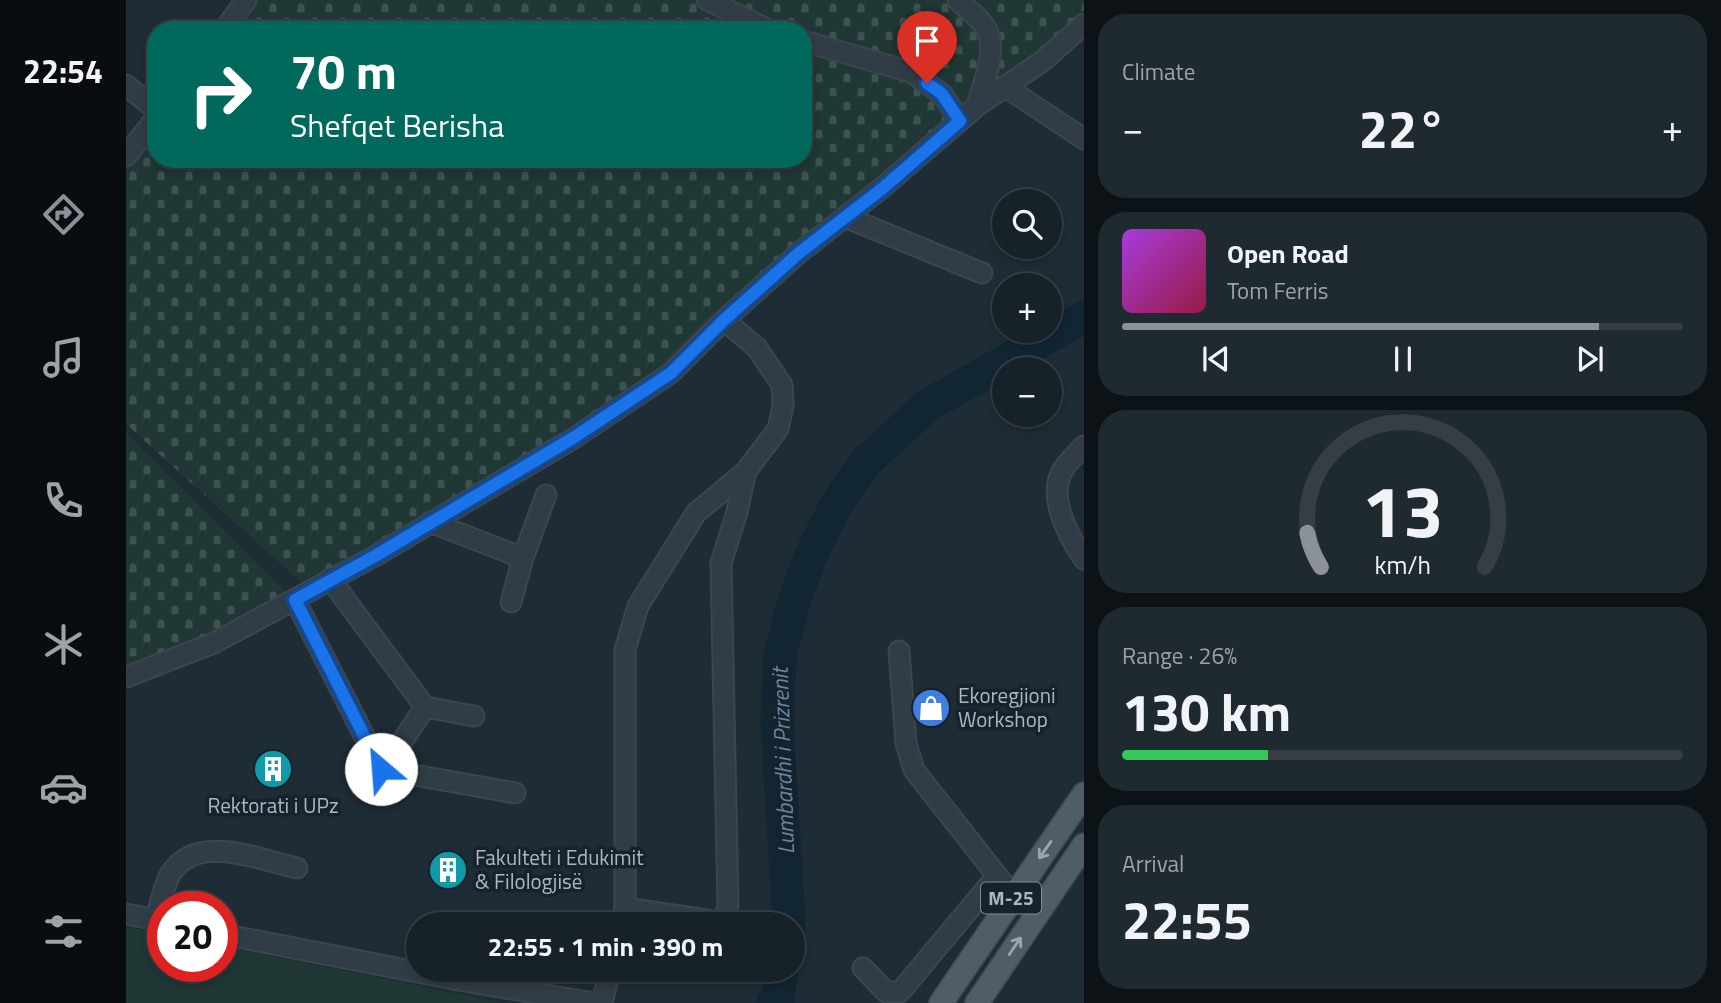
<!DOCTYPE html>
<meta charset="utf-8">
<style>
body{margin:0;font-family:"Titillium Web",sans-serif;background:#1f2930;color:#f1f3f6;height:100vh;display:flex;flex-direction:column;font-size:26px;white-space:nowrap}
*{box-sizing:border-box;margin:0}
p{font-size:23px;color:#9ea3a8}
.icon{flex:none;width:38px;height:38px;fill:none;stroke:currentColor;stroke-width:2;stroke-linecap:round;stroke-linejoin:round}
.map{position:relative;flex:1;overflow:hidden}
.details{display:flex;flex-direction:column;gap:14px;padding:14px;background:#0c1216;width:637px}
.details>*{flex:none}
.hud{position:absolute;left:21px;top:21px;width:665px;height:147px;border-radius:28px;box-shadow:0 4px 10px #0003,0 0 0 2px #353e45;background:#00695c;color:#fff;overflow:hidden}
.buttons{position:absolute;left:866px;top:189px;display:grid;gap:14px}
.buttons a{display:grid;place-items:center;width:70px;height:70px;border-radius:50%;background:#162128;box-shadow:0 4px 10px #0003,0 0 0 2px #353e45;font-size:35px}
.speed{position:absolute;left:21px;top:891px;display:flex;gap:14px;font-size:35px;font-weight:700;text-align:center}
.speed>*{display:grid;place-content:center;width:91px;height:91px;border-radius:50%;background:#162128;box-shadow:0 4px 10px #0003,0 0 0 2px #353e45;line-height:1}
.speed .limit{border:10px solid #d22;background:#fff;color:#111}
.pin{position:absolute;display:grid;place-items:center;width:60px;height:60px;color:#fff;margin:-72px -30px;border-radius:50% 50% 50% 0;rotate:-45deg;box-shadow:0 0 7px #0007}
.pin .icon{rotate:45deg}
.me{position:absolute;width:77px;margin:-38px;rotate:333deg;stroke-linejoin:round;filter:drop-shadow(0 0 5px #0008)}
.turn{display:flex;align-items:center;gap:24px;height:147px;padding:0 28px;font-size:32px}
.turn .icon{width:91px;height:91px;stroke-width:2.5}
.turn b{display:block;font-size:49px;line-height:60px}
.big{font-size:52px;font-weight:700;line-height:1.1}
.details .card{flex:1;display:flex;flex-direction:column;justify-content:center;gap:10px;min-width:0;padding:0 24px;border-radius:28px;background:#1f2930}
.details .dial{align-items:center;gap:0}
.dial svg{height:182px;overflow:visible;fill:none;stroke:#353e45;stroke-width:7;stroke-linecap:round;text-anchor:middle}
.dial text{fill:#f1f3f6;stroke:none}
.song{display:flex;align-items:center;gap:21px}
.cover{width:84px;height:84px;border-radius:10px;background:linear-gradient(135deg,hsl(280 70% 55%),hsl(340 70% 35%))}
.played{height:7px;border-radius:4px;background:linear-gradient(90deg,#8c9099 85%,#353e45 85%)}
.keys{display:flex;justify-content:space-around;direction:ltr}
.heat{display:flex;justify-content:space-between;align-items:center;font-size:38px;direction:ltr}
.charge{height:10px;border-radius:5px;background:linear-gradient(90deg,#34c759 26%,#353e45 0)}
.trip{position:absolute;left:280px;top:912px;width:399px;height:70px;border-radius:35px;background:#162128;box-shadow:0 4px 10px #0003,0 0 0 2px #353e45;font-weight:700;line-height:70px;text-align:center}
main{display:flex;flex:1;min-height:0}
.tabs{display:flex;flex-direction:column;width:126px;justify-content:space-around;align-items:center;background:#090d10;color:#9ea3a8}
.tabs .icon{width:49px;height:49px}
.tabs .on{color:#8c9099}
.tabs b{font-size:32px;color:#f1f3f6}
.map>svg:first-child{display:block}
</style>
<main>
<nav class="tabs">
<b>22:54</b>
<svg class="icon on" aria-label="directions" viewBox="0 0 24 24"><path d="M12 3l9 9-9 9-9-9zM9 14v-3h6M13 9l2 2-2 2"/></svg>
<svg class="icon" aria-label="music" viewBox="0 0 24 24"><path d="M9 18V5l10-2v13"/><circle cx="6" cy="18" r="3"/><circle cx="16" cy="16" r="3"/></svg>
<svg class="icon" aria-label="phone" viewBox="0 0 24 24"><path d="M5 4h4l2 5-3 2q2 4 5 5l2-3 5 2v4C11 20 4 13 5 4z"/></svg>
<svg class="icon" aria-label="climate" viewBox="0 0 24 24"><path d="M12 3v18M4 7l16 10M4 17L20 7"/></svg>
<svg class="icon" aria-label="car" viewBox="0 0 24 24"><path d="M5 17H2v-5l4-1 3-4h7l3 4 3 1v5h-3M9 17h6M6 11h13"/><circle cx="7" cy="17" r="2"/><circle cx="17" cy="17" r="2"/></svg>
<svg class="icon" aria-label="filters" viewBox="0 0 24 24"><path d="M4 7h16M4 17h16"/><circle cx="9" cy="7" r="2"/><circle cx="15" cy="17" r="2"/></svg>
</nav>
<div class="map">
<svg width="958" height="1003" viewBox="0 0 958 1003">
<defs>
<pattern id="cemetery-stones" width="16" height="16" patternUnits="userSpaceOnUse" patternTransform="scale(1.75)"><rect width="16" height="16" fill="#203735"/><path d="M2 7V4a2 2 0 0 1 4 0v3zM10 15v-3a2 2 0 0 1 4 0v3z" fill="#3e5251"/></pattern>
</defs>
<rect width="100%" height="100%" fill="#1e2c35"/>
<path fill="url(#cemetery-stones)" d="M132,0h826v10l-19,21 -302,239 -97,95 -171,109 -191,111 -178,-161v-255l30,-38v28h647v-129h-568z
M0,432l169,168 -169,66z"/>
<path fill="#203735" d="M0,927l37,7v32h59v-20l282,57h-378z"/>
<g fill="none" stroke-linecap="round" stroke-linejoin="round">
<path stroke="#122532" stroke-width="33" d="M663,924l-12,-203 3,-65 14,-55 18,-48 25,-50 28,-40 63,-58 156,-88
M647,1003l5,-6 4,-27"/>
<defs>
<path id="minor" d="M581,0l62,30
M832,0c9,9 21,17 27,27 14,21 -2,57 -8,79
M98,30l22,-30
M677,41l108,31 31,22 18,27
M0,85l30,25
M878,86l80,53
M0,156l30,-38
M719,217l137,56
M958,446c-6,7 -14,13 -19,21 -20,26 3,69 19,92
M304,522l93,36 -12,44
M397,558l23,-63
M204,579l95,128 -33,50 -11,12
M169,600l86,169 134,24
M773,651l7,92 8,27 99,126
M0,677l88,-34 161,-87 199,-118 97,-65 53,-53 75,-67 83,-65 95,-82 67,-46 40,-36
M299,707l49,9
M499,908l88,13 10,-1 5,-13 -7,-344 16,-51 9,-41
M0,914l37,7
M30,920c4,-15 7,-33 15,-47 27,-41 89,-13 126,-5
M495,924l4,-16v-258l13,-44 58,-93 50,-42 32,-42 5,-23 -1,-21 -25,-37 -33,-28
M96,934l236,46 136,23
M737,968l23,24h14l96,-115
M476,1003l8,-33"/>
<path id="major" d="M815,1003l143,-209
M851,1003l107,-158"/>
</defs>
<use href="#minor" stroke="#3b464f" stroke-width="23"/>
<use href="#major" stroke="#3b464f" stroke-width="26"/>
<use href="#minor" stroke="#313d46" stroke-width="19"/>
<use href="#major" stroke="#4f5d66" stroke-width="23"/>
</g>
<defs><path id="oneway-shaft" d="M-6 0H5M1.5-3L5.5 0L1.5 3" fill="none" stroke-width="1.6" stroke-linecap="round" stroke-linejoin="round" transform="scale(1.75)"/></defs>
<g stroke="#99a6b1">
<use href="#oneway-shaft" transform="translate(919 850) rotate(125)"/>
<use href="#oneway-shaft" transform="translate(889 946) rotate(-56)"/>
</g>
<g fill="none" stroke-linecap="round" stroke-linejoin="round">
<defs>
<path id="route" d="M255,769l-86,-169 80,-44 198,-118 98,-65 53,-53 75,-67 84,-65 77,-67 -18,-27 -15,-11"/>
</defs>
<use href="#route" stroke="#114b97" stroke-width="18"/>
<use href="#route" stroke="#1a73e8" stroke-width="12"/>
</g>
<defs>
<symbol id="shop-disc" viewBox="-11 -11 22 22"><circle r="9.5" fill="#3f7fe0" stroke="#17222a"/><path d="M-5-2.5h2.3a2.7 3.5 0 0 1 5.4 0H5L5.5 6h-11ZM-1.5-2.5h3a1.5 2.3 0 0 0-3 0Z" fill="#fff"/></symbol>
<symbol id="building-disc" viewBox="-11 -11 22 22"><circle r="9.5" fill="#0f9aa8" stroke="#17222a"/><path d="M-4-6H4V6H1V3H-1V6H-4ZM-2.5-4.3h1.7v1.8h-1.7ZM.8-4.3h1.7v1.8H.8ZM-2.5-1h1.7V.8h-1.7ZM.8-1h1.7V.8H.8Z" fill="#fff"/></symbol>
</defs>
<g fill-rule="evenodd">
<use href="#shop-disc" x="783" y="686" width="44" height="44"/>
<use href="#building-disc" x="125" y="747" width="44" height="44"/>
<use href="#building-disc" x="300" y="848" width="44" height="44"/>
</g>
<g text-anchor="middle" stroke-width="7" stroke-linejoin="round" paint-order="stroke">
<rect fill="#17222a" stroke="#7f8b96" stroke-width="2" x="855" y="882.5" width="60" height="31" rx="5"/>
<g font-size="19" font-weight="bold" fill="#abb8c4">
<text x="885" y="905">M-25</text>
</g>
<g font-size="21" fill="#abb8c4" stroke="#17222a" text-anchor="start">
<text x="832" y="703">Ekoregjioni<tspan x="832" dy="24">Workshop</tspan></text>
<text x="147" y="813" text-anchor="middle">Rektorati i UPz</text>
<text x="349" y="865">Fakulteti i Edukimit<tspan x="349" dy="24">&amp; Filologjisë</tspan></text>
</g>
<g font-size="23" font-style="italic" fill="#6289a5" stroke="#17222a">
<text transform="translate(657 761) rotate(-92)" y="8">Lumbardhi i Prizrenit</text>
</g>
</g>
</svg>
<div class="buttons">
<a><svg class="icon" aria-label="search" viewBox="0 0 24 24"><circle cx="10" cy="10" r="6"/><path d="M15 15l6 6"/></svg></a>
<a>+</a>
<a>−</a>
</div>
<div class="speed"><div class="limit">20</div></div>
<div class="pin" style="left:801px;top:83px;background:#d93025"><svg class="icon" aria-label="arrive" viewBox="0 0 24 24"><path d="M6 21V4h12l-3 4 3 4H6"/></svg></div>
<svg class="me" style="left:255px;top:769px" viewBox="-20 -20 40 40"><circle r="19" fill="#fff"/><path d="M0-13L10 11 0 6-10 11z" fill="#1a73e8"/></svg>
<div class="trip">22:55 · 1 min · 390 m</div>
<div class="hud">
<div class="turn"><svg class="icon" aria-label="right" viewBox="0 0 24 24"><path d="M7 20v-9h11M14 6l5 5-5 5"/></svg><div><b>70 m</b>Shefqet Berisha</div></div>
</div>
</div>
<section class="details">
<div class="card"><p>Climate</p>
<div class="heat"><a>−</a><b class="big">22°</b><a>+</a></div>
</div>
<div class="card">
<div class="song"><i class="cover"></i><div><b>Open Road</b><p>Tom Ferris</p></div></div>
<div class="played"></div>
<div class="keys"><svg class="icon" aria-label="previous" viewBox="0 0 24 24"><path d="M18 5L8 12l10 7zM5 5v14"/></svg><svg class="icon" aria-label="pause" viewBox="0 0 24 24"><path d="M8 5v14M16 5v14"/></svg><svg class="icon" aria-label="next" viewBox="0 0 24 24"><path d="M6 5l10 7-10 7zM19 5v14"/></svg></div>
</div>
<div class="card dial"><svg viewBox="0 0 100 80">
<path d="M14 69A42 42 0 1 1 86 69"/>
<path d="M14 69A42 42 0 0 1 8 54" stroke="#8c9099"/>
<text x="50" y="56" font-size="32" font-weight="700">13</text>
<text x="50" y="72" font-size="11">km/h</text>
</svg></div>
<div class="card"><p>Range · 26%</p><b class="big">130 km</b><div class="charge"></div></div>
<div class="card"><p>Arrival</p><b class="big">22:55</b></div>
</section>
</main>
